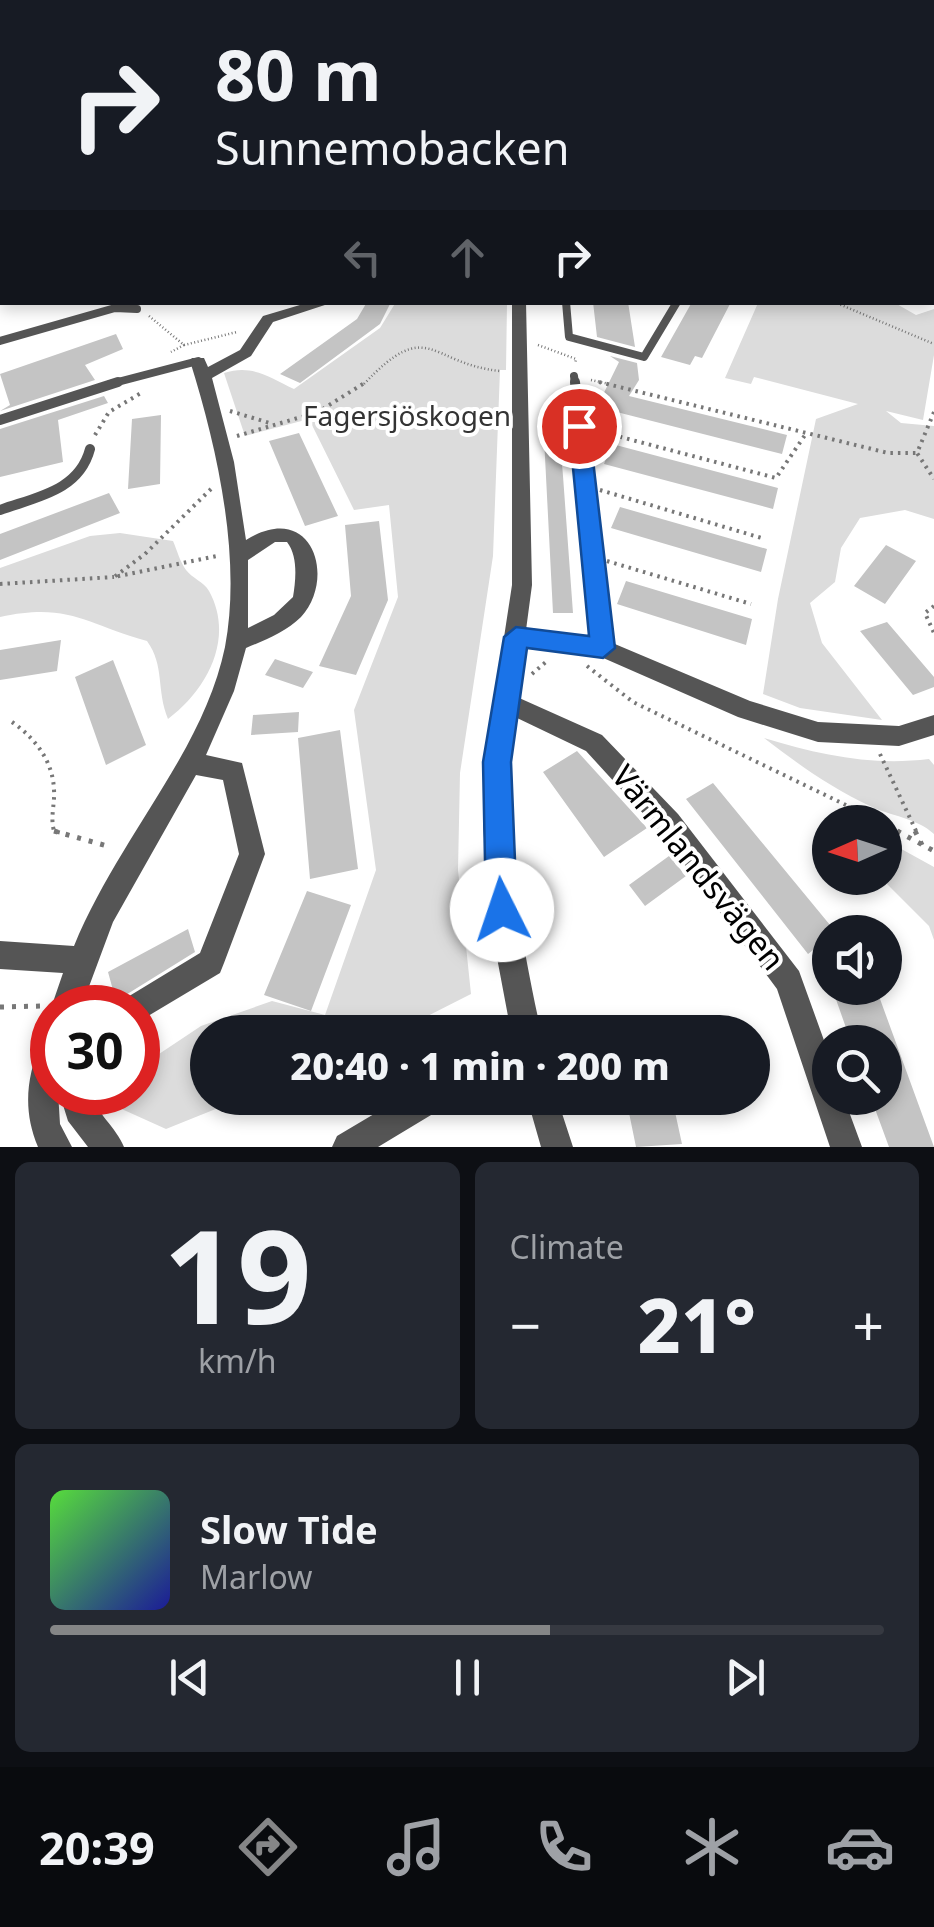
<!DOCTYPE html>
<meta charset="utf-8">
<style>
body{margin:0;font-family:"Noto Sans",sans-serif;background:#242831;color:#f1f3f6;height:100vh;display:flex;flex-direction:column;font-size:38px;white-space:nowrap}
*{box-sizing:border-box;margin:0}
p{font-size:32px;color:#9ea1a6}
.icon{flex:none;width:55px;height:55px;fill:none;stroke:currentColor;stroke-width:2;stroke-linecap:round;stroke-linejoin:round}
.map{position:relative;height:1147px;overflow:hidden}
.sheet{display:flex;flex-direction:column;gap:15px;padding:15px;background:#0d0f14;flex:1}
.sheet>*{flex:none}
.top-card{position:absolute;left:0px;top:0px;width:935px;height:305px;box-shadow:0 5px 15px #0003;background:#171b24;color:#f1f3f6;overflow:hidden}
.needle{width:65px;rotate:267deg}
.buttons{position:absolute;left:812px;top:805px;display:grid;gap:20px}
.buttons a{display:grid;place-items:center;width:90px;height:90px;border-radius:50%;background:#171b24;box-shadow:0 5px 15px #0003;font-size:50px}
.speed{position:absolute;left:30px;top:985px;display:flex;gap:20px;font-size:50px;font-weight:700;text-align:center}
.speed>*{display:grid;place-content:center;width:130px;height:130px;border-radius:50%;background:#171b24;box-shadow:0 5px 15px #0003;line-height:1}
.speed .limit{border:15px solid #d22;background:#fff;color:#111}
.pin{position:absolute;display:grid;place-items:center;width:85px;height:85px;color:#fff;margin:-42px;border:5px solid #fff;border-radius:50%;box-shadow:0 2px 10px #0007}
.me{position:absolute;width:110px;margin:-55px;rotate:356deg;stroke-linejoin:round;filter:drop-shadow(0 0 8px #0008)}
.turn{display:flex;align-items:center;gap:35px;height:210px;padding:0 50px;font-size:45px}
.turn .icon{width:130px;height:130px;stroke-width:2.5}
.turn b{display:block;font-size:70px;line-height:85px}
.lanes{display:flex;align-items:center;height:95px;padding:0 50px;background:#0003;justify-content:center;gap:50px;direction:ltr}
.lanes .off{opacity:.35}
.big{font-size:75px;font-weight:800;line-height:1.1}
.sheet .widget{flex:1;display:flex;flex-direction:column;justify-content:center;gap:15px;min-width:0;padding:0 35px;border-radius:15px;background:#242831}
.sheet .dial{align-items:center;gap:0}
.dial b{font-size:130px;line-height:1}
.song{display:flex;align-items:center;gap:30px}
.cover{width:120px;height:120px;border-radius:15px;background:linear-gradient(135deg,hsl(110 70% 55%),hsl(240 70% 35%))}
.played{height:10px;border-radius:5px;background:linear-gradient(90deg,#858687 60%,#363941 60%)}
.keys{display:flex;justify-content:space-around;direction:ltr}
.heat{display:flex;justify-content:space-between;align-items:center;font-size:55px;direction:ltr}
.sheet .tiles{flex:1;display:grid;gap:15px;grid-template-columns:1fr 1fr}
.widget:last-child{grid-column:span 2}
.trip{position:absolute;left:190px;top:1015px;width:580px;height:100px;border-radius:50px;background:#171b24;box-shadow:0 5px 15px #0003;font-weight:800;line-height:100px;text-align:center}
.menu{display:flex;height:160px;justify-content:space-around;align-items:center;background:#090b0e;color:#9ea1a6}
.menu .icon{width:70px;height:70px}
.menu .on{color:#858687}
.menu b{font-size:45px;color:#f1f3f6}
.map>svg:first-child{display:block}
</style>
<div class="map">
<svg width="934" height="1147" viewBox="0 0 934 1147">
<rect width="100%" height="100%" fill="#fff"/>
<path fill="#dcdcdc" d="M396,302l111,1 -1,67h-6l-7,186 -33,217 -2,97 13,124 -75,38h-188v66h35l-77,31 -51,-23 -4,-13 27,-1v-24l63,-42 71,-25 53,14 51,-145 -22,-160 44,-113 -9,-92 -35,5 -45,-91 -64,17 -21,-63c28,-9 45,4 70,16l86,-61z
M758,303h137l21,12 18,-6v46l-11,65 -37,-9 15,12 33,3v93l-29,-9 -45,8 -19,30 -6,34 -25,21 12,40 60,77 -82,-12 -37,-14 15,-95 38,-180 42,-15 -104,-27 -3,7 -26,-6z
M120,533l53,8c4,9 7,21 13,29 6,8 18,12 23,21 26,47 -2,99 -41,128 -12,-29 -3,-53 -21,-78 -62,-17 -78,-39 -147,-24v-49l90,-32z
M764,738c55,17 108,28 165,21l5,6v69c-17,-16 -44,-18 -64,-28 -39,-18 -72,-42 -106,-68z
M885,840l49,27v73l-5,-14 -48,-48h4z"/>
<path fill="#c4c4c4" d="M367,302h24l-11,22 -80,59 -20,-9 77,-55z
M593,302h35l7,45 -38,-10z
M692,302h39l-29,56 -7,-2 -5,9 -29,-8z
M116,334l7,15 -38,16 10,15 -95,31 10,-6 -10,-31z
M610,356l27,7 2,17 -10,16 158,39 -5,19 -185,-47 22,-45z
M104,396l4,7 -50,17 5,42 -63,15v-48z
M161,415l-1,69 -32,5 4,-70z
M558,417l5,59 10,137h-20l-10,-195z
M299,433l39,83 -33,10 -36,-85z
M612,444l166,44 -5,21 -169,-45z
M109,493l11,20 -120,47v-26z
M620,507l147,42 -6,23 -150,-44z
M379,521l9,79 -32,75 -37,-9 32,-70 -6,-71z
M886,545l30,16 -31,43 -31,-18z
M626,581l126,38 -6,26 -129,-41z
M887,622l47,55v10l-21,8 -53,-64z
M61,640l-4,31 -57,9v-30z
M275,659l38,13 -10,16 -38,-13z
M113,660l33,85 -40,20 -31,-88z
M299,712l-1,20 -47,3 2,-20z
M340,730l18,139 -48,10 -12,-141z
M577,751l70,77 -43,29 -61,-85z
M713,783l117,142v51l-13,-29 -9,7 -122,-155z
M669,856l17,20 -41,30 -16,-21z
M307,891l44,14 -40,106 -47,-16z
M188,929l7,23 -79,49 -8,-29z
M832,988h44l58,159h-45l-18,-49h14v-56h-34z
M626,1098h46l10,46 -46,3z"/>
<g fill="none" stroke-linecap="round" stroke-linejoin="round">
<path stroke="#777" stroke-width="2.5" stroke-dasharray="1 2.5" stroke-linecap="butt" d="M227,0l8,2
M267,0l10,2
M892,0l16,2
M755,2h22
M834,302l100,42
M149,316l35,29 -13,7
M184,345l53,-13
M538,345l38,14 -1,5
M591,380l18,4
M364,384c65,-69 65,-20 136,-13"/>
<path stroke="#777" stroke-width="4" stroke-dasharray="2.5 5" stroke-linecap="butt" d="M599,382l289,71h29
M230,411l43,13
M934,412l-17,41 17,26
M598,431l178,47 29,-43
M95,435l14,-23 32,-19
M237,436l81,-24 48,-30
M211,489l-66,65 -31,23 103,-21
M600,490l165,49
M607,561l144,43
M0,584l114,-7
M934,606l-9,7 9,20
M587,666l46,36 248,120
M532,674l15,-13
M12,722c23,16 41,39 42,68 1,14 -4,27 0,41l8,2
M880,754l37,79
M885,824l17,9"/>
<path stroke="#777" stroke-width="5" stroke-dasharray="4 8" stroke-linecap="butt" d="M54,831l57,16
M897,831l37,20
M915,831l7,14
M0,1007l42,-1"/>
<path stroke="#555" stroke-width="5" d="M356,0l4,2
M724,0l12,2
M328,2l14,-2"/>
<path stroke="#555" stroke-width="8" d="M566,302l3,35 75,20 33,-55
M0,341l115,-33 22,1
M574,376l1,8
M110,384l88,-23"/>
<path stroke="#555" stroke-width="10" d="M575,382l21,201
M0,420l118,-38
M0,510c36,-13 79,-19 90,-61"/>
<path stroke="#555" stroke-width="12" d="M596,581l7,67"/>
<path fill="#555" fill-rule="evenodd" d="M932,161h2v6h-2z
M932,238l2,1v8h-2z
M310,302h24l-61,20 -22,34 -39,22 22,84 12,78c66,-41 91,38 55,77 -15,15 -36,23 -55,31l-12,43 -28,64 36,8 23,91 -41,109 -4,10 -82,49v-14h-16l4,-10 74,-45 39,-99 -16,-74 -27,-5 -83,147 -32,86h-29v2l-1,-2 12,-35 -63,-4v-28l74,5c27,-66 70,-125 105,-186 20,-35 38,-74 46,-113 17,-89 -8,-200 -35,-286l2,-3h12l4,9 32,-17 23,-34zM275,542h12c11,14 9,37 6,55l-19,18 -26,13v-68z
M512,302h14l6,283 -6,45 77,9 147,62 68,21 81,4 35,-11v20l-35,11 -81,-4 -80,-25 -137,-60 -77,-10 -7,50 85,38 76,79 121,157 31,86v41h14l18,49h-32l-53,-158 -117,-157 -74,-81 -71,-34c-15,114 3,205 26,315h-30l-23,-122 -5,-90 2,-58 27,-177z
M52,1038v54h6l2,32 12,23h-34c-15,-36 -12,-68 3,-105z
M59,1092h31c6,21 26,35 34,55h-36l-20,-26z
M401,1098h44l-4,11 -63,38h-46l5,-11z
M527,1098h30l16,49h-32z"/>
<path fill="#222" fill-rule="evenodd" d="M932,100h2v6h-2z"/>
</g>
<path fill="#1a73e8" stroke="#114b97" stroke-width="2.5" d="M579,420l10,6 26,222 -12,10 -76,-10 -16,114 6,148 -4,11 -11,4 -11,-4 -5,-11 -3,-148 21,-125 12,-10 73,9 -20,-210z"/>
<g text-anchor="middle" stroke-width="8" stroke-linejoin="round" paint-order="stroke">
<g font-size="28" fill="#333" stroke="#fff">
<text x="407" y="426">Fagersjöskogen</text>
</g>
<g font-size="32" fill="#000" stroke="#fff">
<text transform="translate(698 868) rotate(51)" y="11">Värmlandsvägen</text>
</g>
</g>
</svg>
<div class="buttons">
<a><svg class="needle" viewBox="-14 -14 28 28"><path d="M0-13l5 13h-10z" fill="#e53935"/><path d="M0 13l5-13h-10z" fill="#9ea1a6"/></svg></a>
<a><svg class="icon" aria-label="sound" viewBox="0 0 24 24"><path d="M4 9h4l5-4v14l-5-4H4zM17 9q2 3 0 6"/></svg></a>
<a><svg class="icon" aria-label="search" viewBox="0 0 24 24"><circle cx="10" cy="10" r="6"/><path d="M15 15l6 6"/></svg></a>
</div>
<div class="speed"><div class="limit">30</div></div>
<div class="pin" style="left:579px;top:426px;background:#d93025"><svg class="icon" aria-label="arrive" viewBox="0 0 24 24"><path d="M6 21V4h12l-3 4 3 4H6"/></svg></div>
<svg class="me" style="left:502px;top:910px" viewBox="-20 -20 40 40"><circle r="19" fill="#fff"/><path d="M0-13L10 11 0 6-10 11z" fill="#1a73e8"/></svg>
<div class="trip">20:40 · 1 min · 200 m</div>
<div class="top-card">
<div class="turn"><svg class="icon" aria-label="right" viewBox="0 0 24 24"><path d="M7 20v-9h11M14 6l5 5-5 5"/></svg><div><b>80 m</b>Sunnemobacken</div></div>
<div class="lanes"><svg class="icon off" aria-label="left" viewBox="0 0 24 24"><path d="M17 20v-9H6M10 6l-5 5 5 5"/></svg><svg class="icon off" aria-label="ahead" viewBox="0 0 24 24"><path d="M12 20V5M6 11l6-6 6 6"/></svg><svg class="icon" aria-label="right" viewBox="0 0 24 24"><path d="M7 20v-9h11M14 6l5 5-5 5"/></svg></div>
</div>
</div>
<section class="sheet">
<div class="tiles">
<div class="widget dial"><b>19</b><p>km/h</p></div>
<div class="widget"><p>Climate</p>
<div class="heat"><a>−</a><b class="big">21°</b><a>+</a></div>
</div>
<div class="widget">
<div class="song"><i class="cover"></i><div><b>Slow Tide</b><p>Marlow</p></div></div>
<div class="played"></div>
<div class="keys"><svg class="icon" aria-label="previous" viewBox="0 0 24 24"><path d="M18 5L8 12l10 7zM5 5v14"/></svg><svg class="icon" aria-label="pause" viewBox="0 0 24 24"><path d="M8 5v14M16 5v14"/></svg><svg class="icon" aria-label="next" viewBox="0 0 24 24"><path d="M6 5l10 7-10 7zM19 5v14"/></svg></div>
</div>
</div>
</section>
<nav class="menu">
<b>20:39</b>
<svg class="icon on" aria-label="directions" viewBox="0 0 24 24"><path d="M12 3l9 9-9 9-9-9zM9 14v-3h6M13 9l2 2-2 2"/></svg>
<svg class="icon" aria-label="music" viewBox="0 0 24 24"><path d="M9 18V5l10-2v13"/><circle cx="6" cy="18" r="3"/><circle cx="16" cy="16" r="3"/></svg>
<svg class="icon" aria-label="phone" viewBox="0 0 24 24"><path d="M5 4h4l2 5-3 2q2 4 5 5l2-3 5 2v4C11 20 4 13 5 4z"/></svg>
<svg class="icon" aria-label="climate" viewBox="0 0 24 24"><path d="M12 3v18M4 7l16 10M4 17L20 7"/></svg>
<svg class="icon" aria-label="car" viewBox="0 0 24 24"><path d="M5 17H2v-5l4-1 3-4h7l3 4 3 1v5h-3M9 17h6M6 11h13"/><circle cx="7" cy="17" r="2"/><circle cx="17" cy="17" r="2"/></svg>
</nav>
